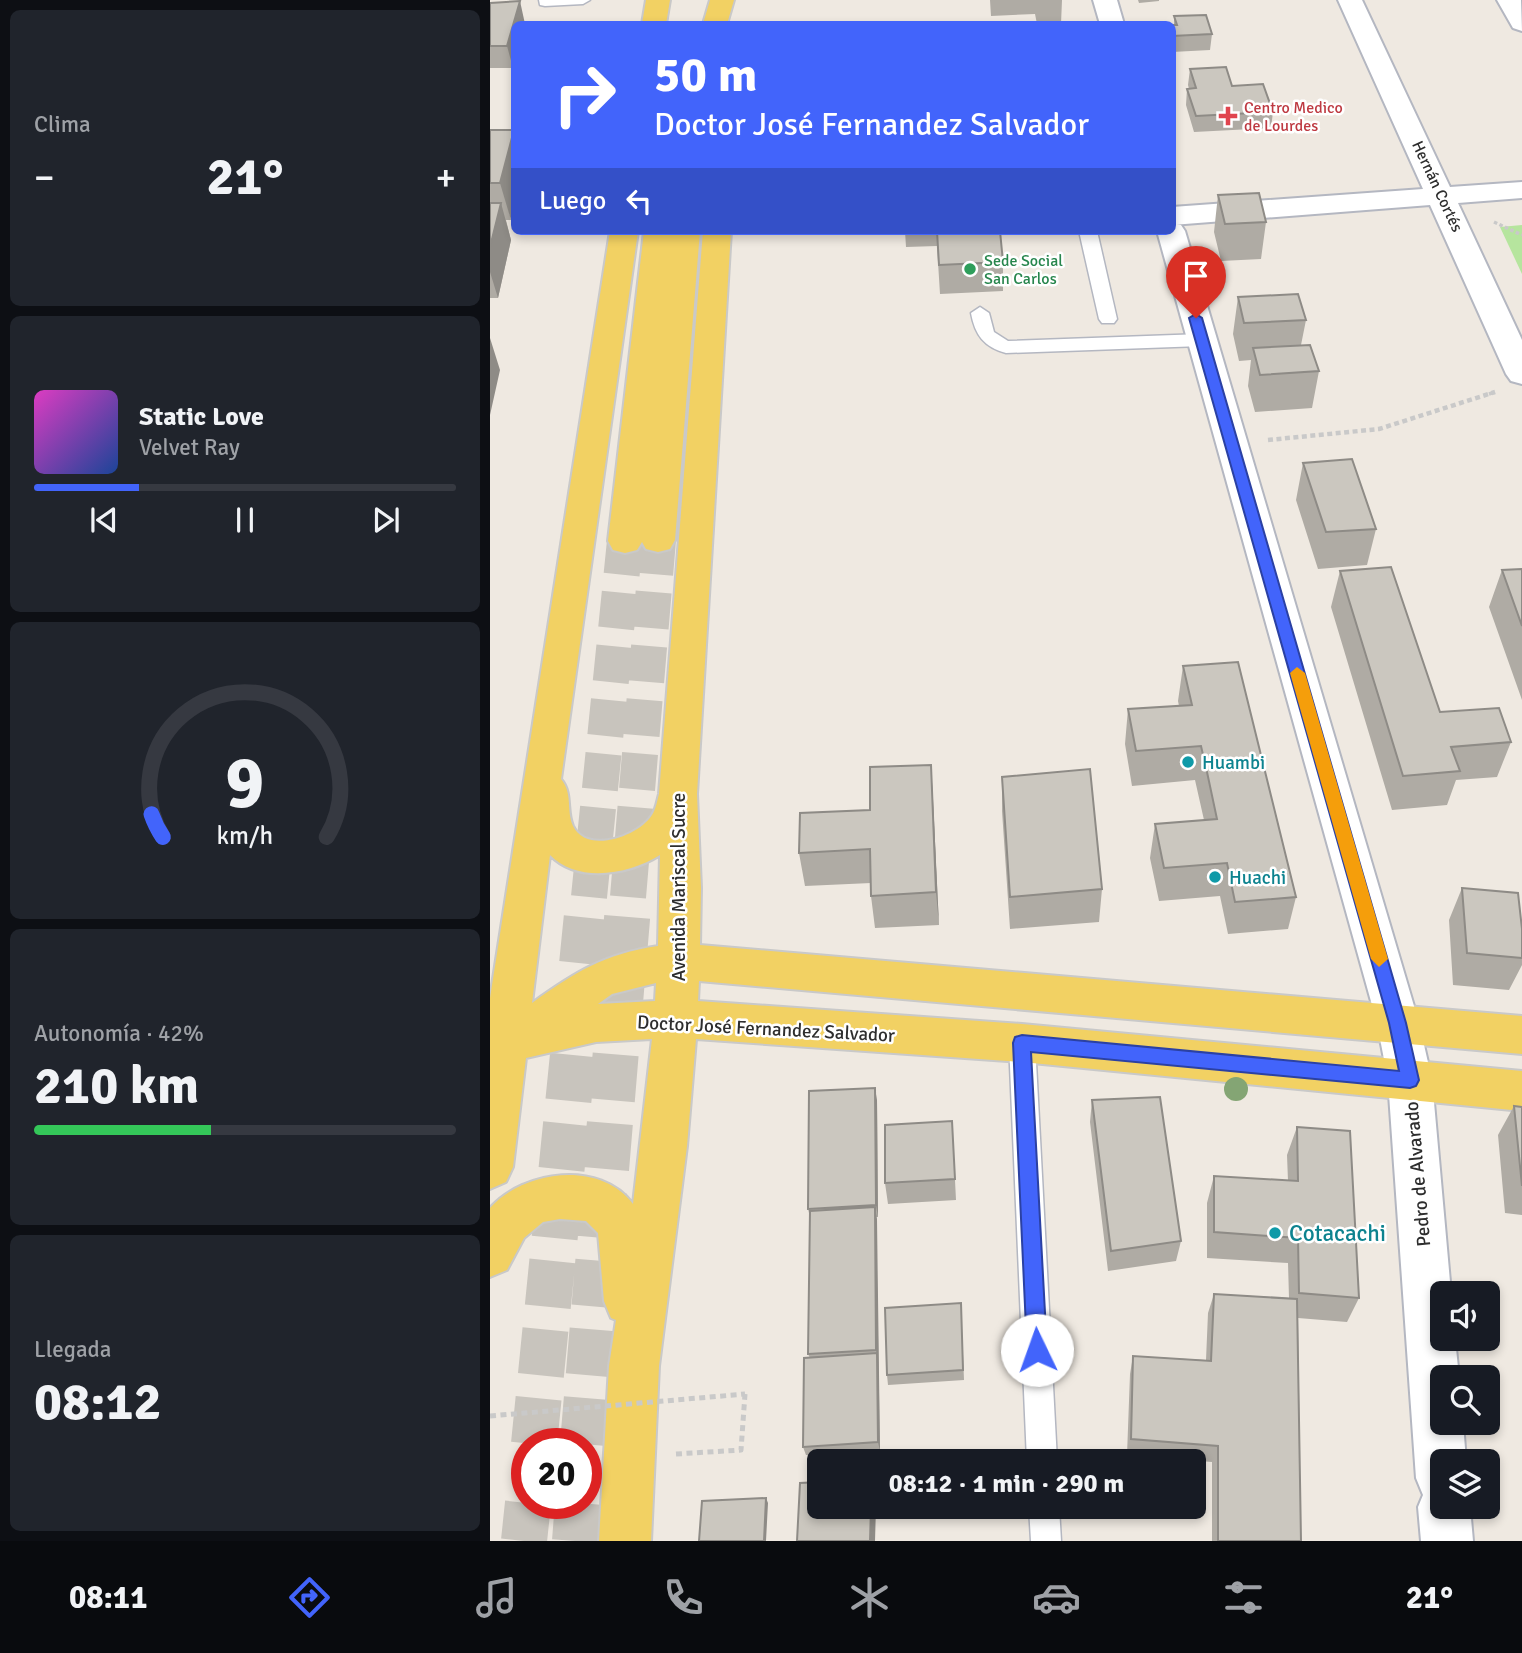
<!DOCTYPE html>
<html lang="es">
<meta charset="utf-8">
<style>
body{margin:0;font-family:Signika,sans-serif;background:#20242c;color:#f1f3f6;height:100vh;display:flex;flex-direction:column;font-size:26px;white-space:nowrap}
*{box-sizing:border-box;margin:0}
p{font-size:23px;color:#9ea1a6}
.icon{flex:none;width:38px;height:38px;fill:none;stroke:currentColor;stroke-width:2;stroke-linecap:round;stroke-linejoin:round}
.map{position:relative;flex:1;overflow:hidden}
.details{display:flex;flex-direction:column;gap:10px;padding:10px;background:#0d0f14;width:490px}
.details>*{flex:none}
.guide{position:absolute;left:21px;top:21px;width:665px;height:214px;border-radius:10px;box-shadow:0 4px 10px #0003;background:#4264fb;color:#fff;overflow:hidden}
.fabs{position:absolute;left:940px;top:1281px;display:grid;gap:14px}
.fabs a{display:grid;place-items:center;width:70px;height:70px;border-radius:10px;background:#171b24;box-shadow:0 4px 10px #0003;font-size:35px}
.speed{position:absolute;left:21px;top:1428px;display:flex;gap:14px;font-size:35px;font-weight:700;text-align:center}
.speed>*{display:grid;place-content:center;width:91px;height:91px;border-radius:50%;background:#171b24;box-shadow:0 4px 10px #0003;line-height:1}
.speed .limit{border:10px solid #d22;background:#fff;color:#111}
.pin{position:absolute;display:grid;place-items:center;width:60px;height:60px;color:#fff;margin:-72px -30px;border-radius:50% 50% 50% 0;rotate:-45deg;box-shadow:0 0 7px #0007}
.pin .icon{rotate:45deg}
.me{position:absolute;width:77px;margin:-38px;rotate:357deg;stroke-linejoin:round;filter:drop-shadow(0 0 5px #0008)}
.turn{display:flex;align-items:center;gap:24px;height:147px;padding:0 28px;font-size:32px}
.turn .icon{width:91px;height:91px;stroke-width:2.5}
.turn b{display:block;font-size:49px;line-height:60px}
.then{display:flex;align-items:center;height:66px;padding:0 28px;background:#0003;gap:14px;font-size:26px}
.big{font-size:52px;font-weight:800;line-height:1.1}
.details .card{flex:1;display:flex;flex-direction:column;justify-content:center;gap:10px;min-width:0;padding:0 24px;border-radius:10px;background:#20242c}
.details .dial{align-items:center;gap:0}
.dial svg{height:182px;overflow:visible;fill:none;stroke:#363941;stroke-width:7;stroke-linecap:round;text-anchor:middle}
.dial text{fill:#f1f3f6;stroke:none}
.song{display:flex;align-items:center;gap:21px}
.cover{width:84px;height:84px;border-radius:10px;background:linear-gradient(135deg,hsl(310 70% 55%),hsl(220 70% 35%))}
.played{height:7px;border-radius:4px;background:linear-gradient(90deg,#4264fb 25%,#363941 25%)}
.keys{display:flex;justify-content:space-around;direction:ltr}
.heat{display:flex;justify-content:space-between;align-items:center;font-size:38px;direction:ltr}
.charge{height:10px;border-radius:5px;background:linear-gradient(90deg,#34c759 42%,#363941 0)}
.trip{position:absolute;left:317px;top:1449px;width:399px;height:70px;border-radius:10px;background:#171b24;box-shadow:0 4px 10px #0003;font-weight:800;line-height:70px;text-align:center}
.menu{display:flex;height:112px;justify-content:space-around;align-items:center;background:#090b0e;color:#9ea1a6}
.menu .icon{width:49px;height:49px}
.menu .current{color:#4264fb}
.menu b{font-size:32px;color:#f1f3f6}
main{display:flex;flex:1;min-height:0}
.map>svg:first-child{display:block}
</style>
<main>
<section class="details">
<div class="card"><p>Clima</p>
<div class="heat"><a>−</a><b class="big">21°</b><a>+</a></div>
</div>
<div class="card">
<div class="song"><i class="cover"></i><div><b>Static Love</b><p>Velvet Ray</p></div></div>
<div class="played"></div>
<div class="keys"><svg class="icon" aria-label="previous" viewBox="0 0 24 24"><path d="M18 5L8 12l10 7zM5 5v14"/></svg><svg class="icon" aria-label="pause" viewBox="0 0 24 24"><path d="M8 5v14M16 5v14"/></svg><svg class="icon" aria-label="next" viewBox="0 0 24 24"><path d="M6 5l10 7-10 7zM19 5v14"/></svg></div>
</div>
<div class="card dial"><svg viewBox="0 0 100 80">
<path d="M14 69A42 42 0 1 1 86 69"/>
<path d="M14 69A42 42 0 0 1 9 59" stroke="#4264fb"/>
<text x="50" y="56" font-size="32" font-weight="700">9</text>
<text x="50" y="72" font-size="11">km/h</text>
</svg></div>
<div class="card"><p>Autonomía · 42%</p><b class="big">210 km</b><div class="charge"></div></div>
<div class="card"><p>Llegada</p><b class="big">08:12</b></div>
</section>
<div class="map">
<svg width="1032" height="1541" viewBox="0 0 1032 1541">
<rect width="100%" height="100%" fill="#efe9e1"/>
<path fill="#b6e59e" d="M1032,225v49l-22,-47z"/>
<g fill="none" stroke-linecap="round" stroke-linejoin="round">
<path stroke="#c8c4bd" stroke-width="36" stroke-dasharray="36 18" stroke-linecap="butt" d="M99,897l36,-356
M138,897l30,-357"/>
<path stroke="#c8c4bd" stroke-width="46" stroke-dasharray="46 23" stroke-linecap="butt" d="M44,1444l55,-549
M93,1444l46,-549
M34,1541l4,-38
M85,1541l3,-38"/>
<defs>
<path id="service" d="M49,0h51l-7,4 -38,2 -5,-1z
M589,231h18l20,88 -3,4h-12l-3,-4z
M490,307l9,6 5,19 14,9 194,-7 9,6 -9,6 -196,7c-22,-6 -31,-18 -35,-40z
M532,1031l9,4 4,8 22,418h-30l-18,-418 4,-8z
M539,1507h30l2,34h-30z"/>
<path id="minor" d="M848,0h24l88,187 72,-5v16l-64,5 64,137v44l-11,-3 -5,-7 -76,-169 -258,20v-18l251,-18z
M1007,0h24l1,31 -9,-3z"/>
<path id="secondary" d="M603,0h24l7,24h-24z
M682,223l9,2 4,6 234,792 13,57 19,213h-9v46h13l4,38h-17v46h21l3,38h-24v46h28l3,34h-52l-3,-34 5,-12 -7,-17 -28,-398 -11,-57 -220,-792h15z"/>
<path id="primary" d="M156,0h24l-4,24h-24z
M220,0h24l-7,24h-24z
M120,231h28l-77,548c12,14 5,31 12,47 14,29 66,10 79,-11 4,-6 5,-14 7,-21l44,-563h28l-34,563 4,94 -1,57 822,71v38l-823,-73 -1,20 324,23 500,47v40l-500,-49 -326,-23 -9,107 -28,220 -8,175h-52l10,-175 7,-46 -5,-2 -7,-17 -6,-68 -12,-12 -26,-2 -17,3 -19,16 -17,32 -17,7v-69c34,-38 110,-48 143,-4l19,-165 -56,3 -70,16 -13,109 -7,15 -16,7v-191zM60,855c28,29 80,19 110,0l-2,91c-54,8 -83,26 -126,57zM166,983l-1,18 -57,3 14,-10z
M154,231h56l-25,309 -5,9 -12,3 -12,-3 -4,-7 -5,8 -12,3 -12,-3 -5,-9z"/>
</defs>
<use href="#service" stroke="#b4b7c1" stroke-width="3"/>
<use href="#minor" stroke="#b4b7c1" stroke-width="4"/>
<use href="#secondary" stroke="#b4b7c1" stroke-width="4"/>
<use href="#primary" stroke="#c9c9c9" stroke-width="4"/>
<path stroke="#c9c9c9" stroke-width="3.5" stroke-dasharray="3.5 2.5" stroke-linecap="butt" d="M1004,222l28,13
M999,394l6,-2"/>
<path stroke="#c9c9c9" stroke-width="4.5" stroke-dasharray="5 3.5" stroke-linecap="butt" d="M778,440l111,-11 116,-37"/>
<path stroke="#c9c9c9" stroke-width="5" stroke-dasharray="6 4.5" stroke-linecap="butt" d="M186,1454l65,-4 4,-56"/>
<use href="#service" fill="#fff" fill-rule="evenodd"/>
<use href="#minor" fill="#fff" fill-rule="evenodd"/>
<use href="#secondary" fill="#fff" fill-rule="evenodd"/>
<use href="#primary" fill="#f2d163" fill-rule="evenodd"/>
<path stroke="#c9c9c9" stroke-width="5" stroke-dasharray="6 4.5" stroke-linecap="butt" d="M0,1416l255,-22"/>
</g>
<circle fill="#84a574" cx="746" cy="1089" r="12"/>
<path fill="#afaba4" d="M500,0h72l-1,24h-24l-2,-10 -44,2z
M648,0h21v1l-20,2z
M0,3l35,21 -12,44h-23z
M684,16l38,18 -2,16 -38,2v-27h2z
M700,69l42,17 41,26 -2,16 -77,4 -8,-27 1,-16h2l-1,-4z
M0,130l21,90h-5l5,20 -13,58h-8z
M728,195l48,27 -5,37 -40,2 -7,-29z
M415,231h95l3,31v29l-63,3 -3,-48 -31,1z
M748,297l68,23 -5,25 18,26 -7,37 -57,4 -7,-26 3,-26 -12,1 -6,-27z
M813,463l73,66 -9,36 -49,4 -22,-69z
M1032,569v131l-33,-93 13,-37z
M850,571l100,141 71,30 -14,35 -41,3 -9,25 -55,5 -61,-203z
M693,666l113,231 -8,32 -60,5 -8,-38 -61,5 -9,-43 5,-34 49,-4 -9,-40 -63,6 -7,-42 3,-35 51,-3 -1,-5z
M441,765l8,160 -64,3 -4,-32v-13l-66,3 -6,-33 71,-43z
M512,777l100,112 -3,33 -89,7 -8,-118z
M972,888l60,41v36l-13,25 -56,-5 -4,-65z
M387,1100l1,117h-2l4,234 -74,4 -3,-8 7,-89 -2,-4 2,-137 -2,-8z
M602,1100l89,141 -5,20 -68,10 -18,-149z
M1024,1106l8,1v108l-17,-2 -7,-78z
M462,1121l4,79 -68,4 -3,-21z
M807,1127l62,171 -12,24 -49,-4 3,223h-89v-79l-85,-7 3,-81 3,-18 73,4 2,-47 6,-19 75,4 -1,-35 -81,-5v-55l7,-27 74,5 -1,-26z
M471,1303l3,77 -76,5 -1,-10z"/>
<path fill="#8e8b86" d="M30,1l5,23h-11v39l-1,5 -6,-22z
M24,130v74l-3,16 -11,-37z
M11,203l10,37 -13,58 -8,-26v-25z
M0,338l10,32 -10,45z
M441,765l2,34 6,126 -3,-33z
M385,1088l2,12 1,117 -2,-12z
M385,1207l2,12 3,232 -2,-9 -1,-85 -1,-7z
M276,1498l2,5 -2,38h-2z
M381,1507h5l-1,34h-5z"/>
<path fill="#cbc7bf" stroke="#8e8b86" stroke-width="2" d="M30,1l-13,45h-17v-43z
M716,15l6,19 -40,2v-11h5l-3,-9z
M736,67l6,19 31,-2 10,28 -77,4 -9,-27 9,-1 -6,-19z
M0,130h24l-14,53h-10z
M769,193l7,29 -41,2 -7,-29z
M0,203h11l-11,44z
M447,231h63l3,31 -64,3z
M808,294l8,26 -62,3 -6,-26z
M820,345l9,26 -59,4 -7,-27z
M862,459l24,70 -50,3 -23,-69z
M901,567l49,145 59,-4 12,34 -60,5 9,24 -57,5 -63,-205z
M1032,569v57l-20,-56z
M748,662l58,235 -61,5 -8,-39 -63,5 -9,-44 62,-5 -10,-47 -6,-26 -65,5 -8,-42 64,-4 -9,-39z
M441,765l5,127 -65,4 -1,-47 -71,4 1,-40 70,-3v-43z
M600,769l12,120 -92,8 -8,-120z
M972,888l56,5 4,36v29l-55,-5z
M385,1088l1,117 -68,4 1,-118z
M670,1097l21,144 -70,10 -19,-151z
M1024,1106l8,1v79z
M462,1121l3,58 -70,4v-58z
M807,1127l53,4 9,167 -60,-5 -1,-55 -84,-6v-56l84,5z
M385,1207l1,143 -68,4 2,-143z
M724,1294l83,5 4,242h-83v-95l-87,-7 2,-83 78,5z
M471,1303l2,67 -76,5 -2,-67z
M387,1353l1,89 -75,5 1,-89z
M329,1482v25h52l-1,34h-73l3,-58z
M276,1498l-2,43h-65l3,-40z"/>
<path fill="#4264fb" stroke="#2b41a3" stroke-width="2" d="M706,314l6,4 204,705 13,57 -3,6 -6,2 -379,-36 16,298 -3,7 -7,3 -7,-3 -3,-7 -14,-307 2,-6 7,-2 377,36 -10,-48 -200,-705z"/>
<path fill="#f59e0b" d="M807,667l8,6 83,286 -9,8 -8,-8 -81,-286z"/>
<path fill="#e0444e" stroke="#fff" stroke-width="2.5" d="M734.5 105.5h7v7h7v7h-7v7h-7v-7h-7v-7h7z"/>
<circle fill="#2e9e5b" stroke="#fff" stroke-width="2.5" cx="480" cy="269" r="7"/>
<g fill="#0f9aa8" stroke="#fff" stroke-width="2.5">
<circle cx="698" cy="762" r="7"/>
<circle cx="725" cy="877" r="7"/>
<circle cx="785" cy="1233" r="7"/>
</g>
<g text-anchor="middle" stroke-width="5" stroke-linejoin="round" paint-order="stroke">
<g font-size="16" fill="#be3a42" stroke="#fff" text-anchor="start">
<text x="754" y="113">Centro Medico<tspan x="754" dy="18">de Lourdes</tspan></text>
</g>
<g font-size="16" fill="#2e2e2e" stroke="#fff">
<text transform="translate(948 186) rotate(65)" y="6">Hernán Cortés</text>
</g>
<g font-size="16" fill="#27864d" stroke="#fff" text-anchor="start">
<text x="494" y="266">Sede Social<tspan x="494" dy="18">San Carlos</tspan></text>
</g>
<g font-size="19" fill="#0d838f" stroke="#fff" text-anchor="start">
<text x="712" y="769">Huambi</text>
<text x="739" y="884">Huachi</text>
</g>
<g font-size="19" fill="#2e2e2e" stroke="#fff">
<text transform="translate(188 887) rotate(-90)" y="7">Avenida Mariscal Sucre</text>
<text transform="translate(276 1028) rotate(3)" y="7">Doctor José Fernandez Salvador</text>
<text transform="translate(927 1174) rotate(-95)" y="7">Pedro de Alvarado</text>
</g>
<g font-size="23" fill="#0d838f" stroke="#fff" text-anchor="start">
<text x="799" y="1241">Cotacachi</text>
</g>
</g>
</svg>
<div class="fabs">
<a><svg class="icon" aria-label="sound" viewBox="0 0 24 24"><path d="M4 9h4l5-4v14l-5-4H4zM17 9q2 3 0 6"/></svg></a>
<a><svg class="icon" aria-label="search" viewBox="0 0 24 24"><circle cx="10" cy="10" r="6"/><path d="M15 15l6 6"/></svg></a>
<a><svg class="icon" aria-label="layers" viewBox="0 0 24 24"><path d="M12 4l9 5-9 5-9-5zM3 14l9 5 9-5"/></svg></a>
</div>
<div class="speed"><div class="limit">20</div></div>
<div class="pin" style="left:706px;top:318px;background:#d93025"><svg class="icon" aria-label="arrive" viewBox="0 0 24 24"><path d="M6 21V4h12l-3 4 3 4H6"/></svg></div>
<svg class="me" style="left:547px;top:1350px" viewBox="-20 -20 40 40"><circle r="19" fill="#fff"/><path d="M0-13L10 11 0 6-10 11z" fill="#4264fb"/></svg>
<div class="trip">08:12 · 1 min · 290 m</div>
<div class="guide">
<div class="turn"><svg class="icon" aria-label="right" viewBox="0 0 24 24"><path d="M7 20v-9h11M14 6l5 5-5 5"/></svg><div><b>50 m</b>Doctor José Fernandez Salvador</div></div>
<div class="then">Luego<svg class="icon" aria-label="left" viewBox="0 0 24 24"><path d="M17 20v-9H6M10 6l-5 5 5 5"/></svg></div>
</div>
</div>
</main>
<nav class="menu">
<b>08:11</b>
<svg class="icon current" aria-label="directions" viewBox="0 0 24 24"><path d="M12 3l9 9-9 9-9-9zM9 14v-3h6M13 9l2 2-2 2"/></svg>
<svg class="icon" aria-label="music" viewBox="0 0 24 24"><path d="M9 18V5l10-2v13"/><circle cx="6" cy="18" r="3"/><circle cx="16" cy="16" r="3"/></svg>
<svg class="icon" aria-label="phone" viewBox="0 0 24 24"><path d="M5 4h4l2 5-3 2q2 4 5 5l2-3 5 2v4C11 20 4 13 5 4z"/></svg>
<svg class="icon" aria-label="climate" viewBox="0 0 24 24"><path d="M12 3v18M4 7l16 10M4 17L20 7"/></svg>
<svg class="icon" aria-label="car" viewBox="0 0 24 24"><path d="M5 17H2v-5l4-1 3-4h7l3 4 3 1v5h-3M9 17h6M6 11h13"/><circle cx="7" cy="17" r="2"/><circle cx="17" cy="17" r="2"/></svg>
<svg class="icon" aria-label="filters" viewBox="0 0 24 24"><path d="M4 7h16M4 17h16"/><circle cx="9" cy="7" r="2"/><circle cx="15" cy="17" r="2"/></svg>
<b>21°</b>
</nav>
